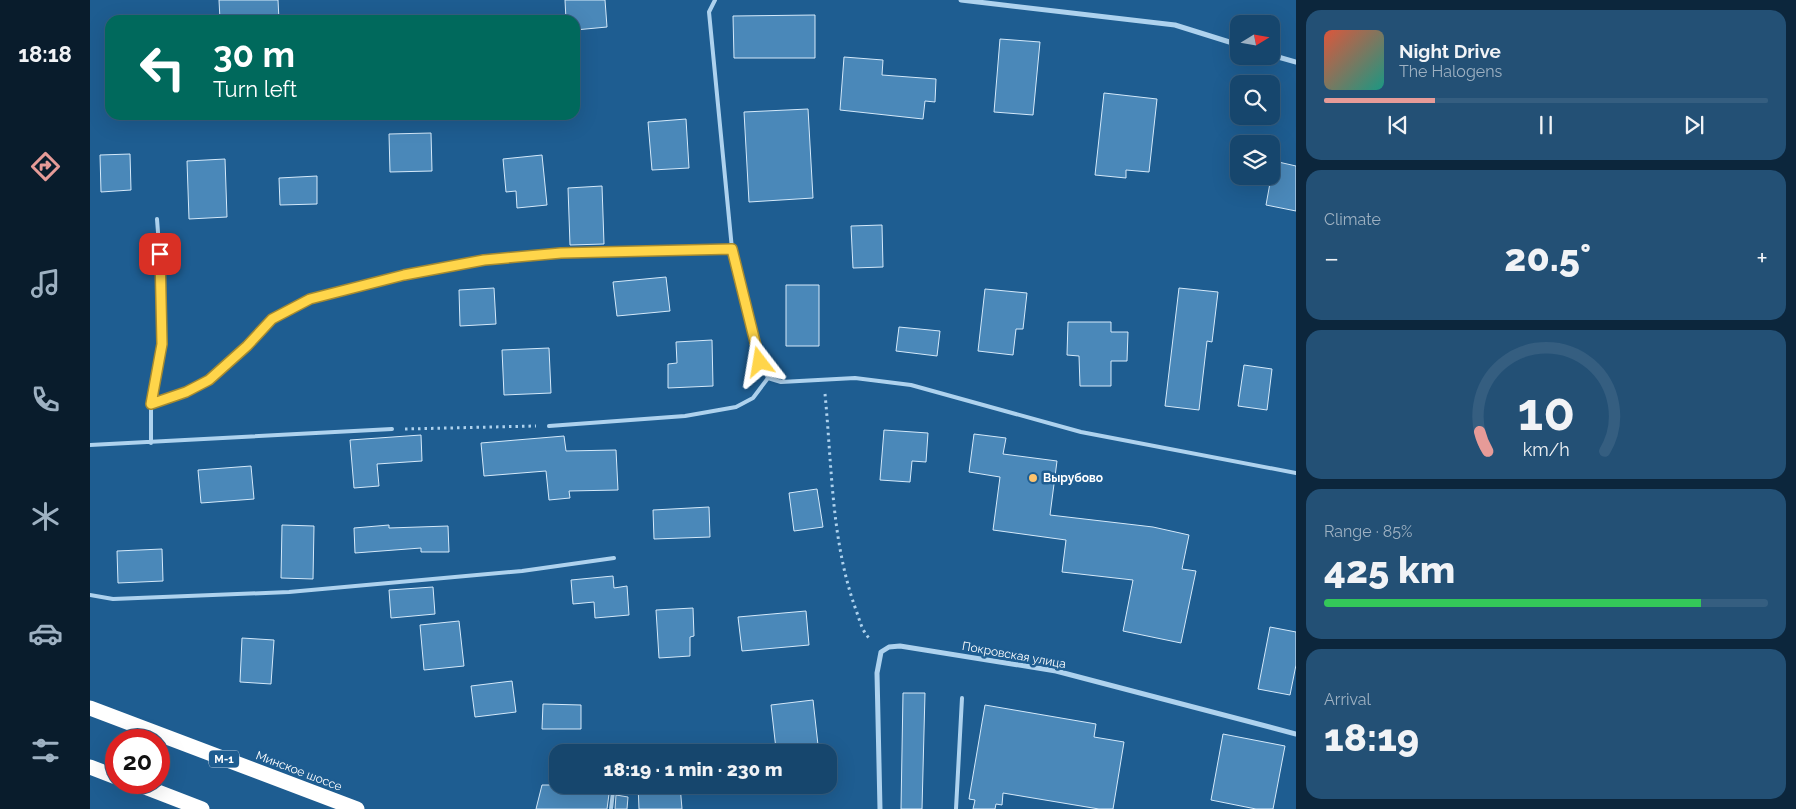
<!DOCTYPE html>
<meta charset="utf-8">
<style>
body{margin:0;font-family:Raleway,sans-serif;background:#235075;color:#f1f3f6;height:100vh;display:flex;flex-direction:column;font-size:19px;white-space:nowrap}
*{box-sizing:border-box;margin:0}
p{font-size:16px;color:#9eb1c2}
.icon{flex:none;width:28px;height:28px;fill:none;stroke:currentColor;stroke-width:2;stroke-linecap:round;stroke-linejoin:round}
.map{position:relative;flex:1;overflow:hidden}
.details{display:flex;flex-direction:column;gap:10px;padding:10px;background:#0c263c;width:500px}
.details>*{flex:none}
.guide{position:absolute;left:15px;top:15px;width:475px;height:105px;border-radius:15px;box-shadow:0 5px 20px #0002,0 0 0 1px #355e80;background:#00695c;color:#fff;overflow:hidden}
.needle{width:32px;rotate:79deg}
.buttons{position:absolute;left:1140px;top:15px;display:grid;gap:10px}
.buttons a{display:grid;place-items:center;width:50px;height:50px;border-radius:10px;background:#16466d;box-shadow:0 5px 20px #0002,0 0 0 1px #355e80;font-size:25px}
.speed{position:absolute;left:15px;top:729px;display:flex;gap:10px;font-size:25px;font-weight:700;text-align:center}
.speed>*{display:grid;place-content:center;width:65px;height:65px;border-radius:50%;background:#16466d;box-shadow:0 5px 20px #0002,0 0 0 1px #355e80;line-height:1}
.speed .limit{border:8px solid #d22;background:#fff;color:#111}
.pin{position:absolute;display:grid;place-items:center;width:42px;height:42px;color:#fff;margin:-21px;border-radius:10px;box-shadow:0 2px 8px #0006}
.me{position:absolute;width:55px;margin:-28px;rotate:346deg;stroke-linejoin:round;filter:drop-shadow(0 0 4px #0008)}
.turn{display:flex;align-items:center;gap:18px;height:105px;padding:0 25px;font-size:22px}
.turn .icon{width:65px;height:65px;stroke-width:2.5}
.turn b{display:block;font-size:35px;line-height:42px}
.big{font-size:38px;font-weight:800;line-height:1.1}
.details .widget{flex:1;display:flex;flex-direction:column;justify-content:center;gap:8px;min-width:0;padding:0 18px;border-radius:15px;background:#235075}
.details .dial{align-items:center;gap:0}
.dial svg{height:130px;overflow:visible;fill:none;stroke:#355e80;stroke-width:7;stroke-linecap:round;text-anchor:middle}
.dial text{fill:#f1f3f6;stroke:none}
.song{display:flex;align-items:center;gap:15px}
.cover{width:60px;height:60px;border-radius:8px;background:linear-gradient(135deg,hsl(10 70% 55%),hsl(170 70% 35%))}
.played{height:5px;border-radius:2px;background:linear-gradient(90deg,#e69b98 25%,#355e80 25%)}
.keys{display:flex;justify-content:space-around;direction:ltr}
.heat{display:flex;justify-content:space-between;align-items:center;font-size:28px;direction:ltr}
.charge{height:8px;border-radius:4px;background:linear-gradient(90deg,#34c759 85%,#355e80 0)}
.trip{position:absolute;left:459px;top:744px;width:288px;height:50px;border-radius:15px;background:#16466d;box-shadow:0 5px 20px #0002,0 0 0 1px #355e80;font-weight:800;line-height:50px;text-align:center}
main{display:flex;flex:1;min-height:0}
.tab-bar{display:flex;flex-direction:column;width:90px;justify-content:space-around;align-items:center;background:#091c2c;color:#9eb1c2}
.tab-bar .icon{width:35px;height:35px}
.tab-bar .selected{color:#e69b98}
.tab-bar b{font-size:22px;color:#f1f3f6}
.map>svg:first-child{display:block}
</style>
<main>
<nav class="tab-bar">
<b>18:18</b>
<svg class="icon selected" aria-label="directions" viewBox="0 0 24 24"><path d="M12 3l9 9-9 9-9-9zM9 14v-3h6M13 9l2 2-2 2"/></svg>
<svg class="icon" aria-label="music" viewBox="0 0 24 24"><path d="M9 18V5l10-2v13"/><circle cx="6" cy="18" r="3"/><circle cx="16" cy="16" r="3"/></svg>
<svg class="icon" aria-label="phone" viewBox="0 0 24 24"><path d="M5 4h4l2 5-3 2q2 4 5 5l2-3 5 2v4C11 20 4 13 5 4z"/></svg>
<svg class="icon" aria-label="climate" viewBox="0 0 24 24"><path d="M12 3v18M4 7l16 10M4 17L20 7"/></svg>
<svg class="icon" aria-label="car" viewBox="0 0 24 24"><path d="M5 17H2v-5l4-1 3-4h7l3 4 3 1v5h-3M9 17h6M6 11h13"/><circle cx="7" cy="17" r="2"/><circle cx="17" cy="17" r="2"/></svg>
<svg class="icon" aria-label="filters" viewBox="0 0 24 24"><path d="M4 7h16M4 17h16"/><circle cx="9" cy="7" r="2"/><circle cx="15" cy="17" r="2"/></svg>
</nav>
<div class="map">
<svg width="1206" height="809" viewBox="0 0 1206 809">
<rect width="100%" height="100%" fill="#1e5d91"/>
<path fill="#4a88b9" stroke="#d4e9fa" d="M129,0h59l1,20h-59z
M475,0h40l2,27 -32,3v-10h-9z
M725,15v43h-81l-1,-42z
M910,39l40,3 -7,73 -39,-3z
M754,57l39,3 -1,15 54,4 -1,23 -10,-1 -2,18 -83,-9z
M1014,93l53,6 -8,73 -23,-2v8l-31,-3z
M718,109l5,89 -64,4 -5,-90z
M596,119l3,49 -37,2 -4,-48z
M341,133l1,38 -42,1 -1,-38z
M40,154l1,36 -30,2 -1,-37z
M452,155l5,50 -30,3 -1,-17 -10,1 -3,-33z
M135,159l2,58 -38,2 -2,-58z
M1184,161l22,5v45l-30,-6z
M227,176v28l-37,1 -1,-27z
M512,186l2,58 -34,1 -2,-57z
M792,225l1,42 -30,1 -2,-42z
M576,277l4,34 -53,5 -4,-34z
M696,285h33v61h-33z
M404,288l2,36 -36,2 -1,-36z
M1089,288l39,4 -6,50 -5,-1 -8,69 -34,-4z
M895,289l42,4 -4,36h-7l-3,26 -35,-4z
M978,322h43v10h17l-1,29h-16v25h-31l-1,-30 -12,-1z
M809,327l41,4 -3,25 -41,-5z
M622,340l1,46 -45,2v-24l9,-1 -1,-21z
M459,348l2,45 -47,2 -2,-45z
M1154,365l28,4 -5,41 -29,-4z
M794,430l44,3 -2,29 -14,-1 -2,21 -30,-2z
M884,434l32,4 -3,16 54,7 -7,54 103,12 36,8 -7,34 14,2 -15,72 -58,-12 10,-51 -71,-8 4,-32 -73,-10 7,-53 -31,-5z
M331,435l1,26 -45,3 2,22 -25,2 -4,-48z
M474,436l2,15 50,-1 2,40 -49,1 1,7 -21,2 -3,-29 -62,5 -3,-33z
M161,466l3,33 -53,4 -3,-33z
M727,489l6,38 -29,4 -5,-38z
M619,507l1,30 -56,2 -1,-29z
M192,525l32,1 -1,53 -32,-1z
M299,525v3l59,-2 1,26h-28v-4l-66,5 -1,-25z
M72,549l1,32 -45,2 -1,-32z
M523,576l1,12 13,-2 2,29 -34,3 -1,-16 -21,2 -2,-24z
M343,587l2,27 -44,4 -2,-28z
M603,608l1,28 -4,1v19l-31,2 -3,-48z
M716,611l3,34 -67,6 -4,-34z
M369,621l5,45 -40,4 -4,-45z
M1180,627l26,5v33l-6,30 -32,-6z
M152,638l32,2 -3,44 -31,-2z
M422,681l4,31 -41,5 -4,-31z
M813,693h22l-3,116h-21z
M723,700l5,45 -42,4 -5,-44z
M453,704l38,1v24h-39z
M895,705l111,19 -2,13 30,5 -11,67h-14l-96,-16 -1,12 -6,-1 -1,5h-22l2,-9 -6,-1z
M1133,734l62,12 -12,63h-17l-45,-9z
M452,785h30v3l37,6 -2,15h-71z
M548,785h42l2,24h-43z
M526,795l12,2 -1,12h-12z"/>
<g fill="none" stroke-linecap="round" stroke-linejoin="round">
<path stroke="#aed2ee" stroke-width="3" stroke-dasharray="2.5 4" stroke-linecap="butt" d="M735,394c7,71 6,147 31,216 4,11 6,22 15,30
M315,429l131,-3"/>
<path stroke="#aed2ee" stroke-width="4" d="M625,0l-6,12 23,237 29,113 7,16
M678,378l13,4 74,-4 56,7 170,47 215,41
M61,404l35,-12 23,-12 38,-33 25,-28 38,-20 93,-24 81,-15 77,-7 171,-4
M459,426l136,-10 51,-9 17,-9 15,-20
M61,443v-39l11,-60 -1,-72 -4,-53
M0,445l302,-16
M0,595l23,4 176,-7 233,-21 92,-13
M521,809l2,-17
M866,809l6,-111"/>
<path stroke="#aed2ee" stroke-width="5" d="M871,0l214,25 64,20
M1181,55l25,7
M790,809l-3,-136 4,-21 8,-5 11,-1 156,25 240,63"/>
<path stroke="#fff" stroke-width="15" d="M0,708l267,101
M0,767l26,10
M42,782l70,27"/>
</g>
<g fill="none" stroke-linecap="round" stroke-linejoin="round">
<defs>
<path id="route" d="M70,254l2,90 -11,60 35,-12 23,-12 38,-34 25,-27 38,-20 94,-24 80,-15 77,-7 171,-4 28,113"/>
</defs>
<use href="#route" stroke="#a68a30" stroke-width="12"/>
<use href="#route" stroke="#ffd54a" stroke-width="9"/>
</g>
<circle fill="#fcc36d" stroke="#1e5d91" stroke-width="2" cx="943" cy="478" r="5"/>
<g text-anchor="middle" stroke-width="5" stroke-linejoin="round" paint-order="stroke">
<rect fill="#1e5d91" stroke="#bccede" stroke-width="1" x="119" y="750.5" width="30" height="17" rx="4"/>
<g font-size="11" font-weight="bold" fill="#fff">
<text x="134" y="763">М-1</text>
</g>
<g font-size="12" font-weight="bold" fill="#fff" stroke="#1e5d91" text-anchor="start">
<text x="953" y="482">Вырубово</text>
</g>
<g font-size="12" fill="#fff" stroke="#1e5d91">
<text transform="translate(924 655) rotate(10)" y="4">Покровская улица</text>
<text transform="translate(209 771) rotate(21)" y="4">Минское шоссе</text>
</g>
</g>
</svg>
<div class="buttons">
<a><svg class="needle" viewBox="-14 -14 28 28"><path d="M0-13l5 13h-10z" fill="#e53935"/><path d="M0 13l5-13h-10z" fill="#9eb1c2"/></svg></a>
<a><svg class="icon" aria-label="search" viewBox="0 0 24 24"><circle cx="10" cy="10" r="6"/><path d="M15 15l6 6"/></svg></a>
<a><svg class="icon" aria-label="layers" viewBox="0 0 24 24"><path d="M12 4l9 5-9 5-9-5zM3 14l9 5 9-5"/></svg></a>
</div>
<div class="speed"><div class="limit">20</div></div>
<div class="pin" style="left:70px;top:254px;background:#d93025"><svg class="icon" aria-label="arrive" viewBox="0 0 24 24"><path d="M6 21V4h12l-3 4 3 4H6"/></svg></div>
<svg class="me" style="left:670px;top:362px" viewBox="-20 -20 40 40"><path d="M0-17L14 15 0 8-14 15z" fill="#ffd54a" stroke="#fff" stroke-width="4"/></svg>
<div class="trip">18:19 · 1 min · 230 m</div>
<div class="guide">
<div class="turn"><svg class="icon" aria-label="left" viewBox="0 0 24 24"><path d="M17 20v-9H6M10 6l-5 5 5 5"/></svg><div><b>30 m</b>Turn left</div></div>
</div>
</div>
<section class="details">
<div class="widget">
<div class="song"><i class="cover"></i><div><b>Night Drive</b><p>The Halogens</p></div></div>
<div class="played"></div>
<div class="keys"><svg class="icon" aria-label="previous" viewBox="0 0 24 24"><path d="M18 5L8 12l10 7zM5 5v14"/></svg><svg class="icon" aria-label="pause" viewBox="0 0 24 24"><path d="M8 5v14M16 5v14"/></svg><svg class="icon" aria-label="next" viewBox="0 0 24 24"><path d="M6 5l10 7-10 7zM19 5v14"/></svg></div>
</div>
<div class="widget"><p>Climate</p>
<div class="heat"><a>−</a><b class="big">20.5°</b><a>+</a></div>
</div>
<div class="widget dial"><svg viewBox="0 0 100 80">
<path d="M14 69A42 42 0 1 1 86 69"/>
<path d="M14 69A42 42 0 0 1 9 57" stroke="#e69b98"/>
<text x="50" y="56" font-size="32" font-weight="700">10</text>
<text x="50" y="72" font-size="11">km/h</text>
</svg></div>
<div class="widget"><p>Range · 85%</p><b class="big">425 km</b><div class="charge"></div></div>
<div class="widget"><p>Arrival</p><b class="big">18:19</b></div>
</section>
</main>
